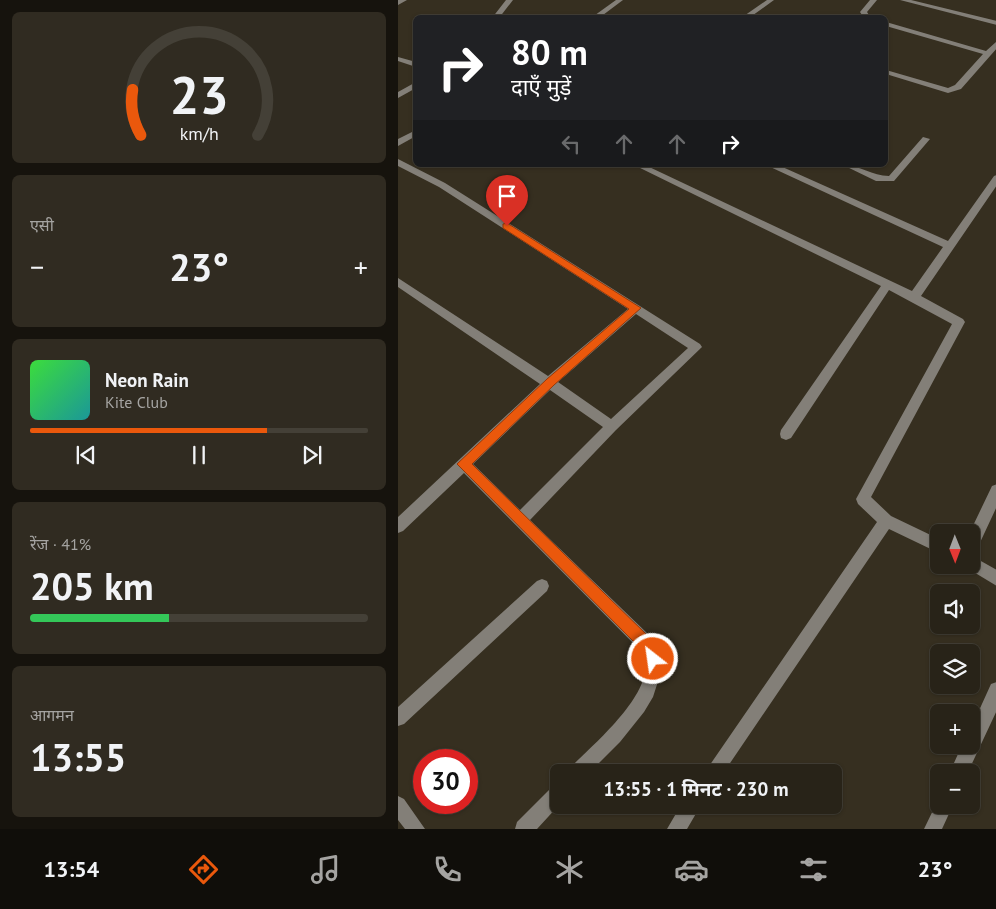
<!DOCTYPE html>
<html lang="hi">
<meta charset="utf-8">
<style>
body{margin:0;font-family:"PT Sans","Noto Sans Devanagari",sans-serif;background:#302b21;color:#f1f3f6;height:100vh;display:flex;flex-direction:column;font-size:19px;white-space:nowrap}
*{box-sizing:border-box;margin:0}
p{font-size:16px;color:#a5a4a2}
.icon{flex:none;width:28px;height:28px;fill:none;stroke:currentColor;stroke-width:2;stroke-linecap:round;stroke-linejoin:round}
.map{position:relative;flex:1;overflow:hidden}
.details{display:flex;flex-direction:column;gap:12px;padding:12px;background:#16130d;width:398px}
.details>*{flex:none}
.guide{position:absolute;left:15px;top:15px;width:475px;height:152px;border-radius:8px;box-shadow:0 1px 4px #0004,0 0 0 1px #444037;background:#202124;color:#fff;overflow:hidden}
.needle{width:32px;rotate:179deg}
.fabs{position:absolute;left:532px;top:524px;display:grid;gap:10px}
.fabs a{display:grid;place-items:center;width:50px;height:50px;border-radius:8px;background:#282318;box-shadow:0 1px 4px #0004,0 0 0 1px #444037;font-size:25px}
.speed{position:absolute;left:15px;top:749px;display:flex;gap:10px;font-size:25px;font-weight:700;text-align:center}
.speed>*{display:grid;place-content:center;width:65px;height:65px;border-radius:50%;background:#282318;box-shadow:0 1px 4px #0004,0 0 0 1px #444037;line-height:1}
.speed .limit{border:8px solid #d22;background:#fff;color:#111}
.pin{position:absolute;display:grid;place-items:center;width:42px;height:42px;color:#fff;margin:-51px -21px;border-radius:50% 50% 50% 0;rotate:-45deg;box-shadow:0 0 5px #0007}
.pin .icon{rotate:45deg}
.me{position:absolute;width:55px;margin:-28px;rotate:330deg;stroke-linejoin:round;filter:drop-shadow(0 0 4px #0008)}
.turn{display:flex;align-items:center;gap:18px;height:105px;padding:0 15px;font-size:22px}
.turn .icon{width:65px;height:65px;stroke-width:2.5}
.turn b{display:block;font-size:35px;line-height:42px}
.lanes{display:flex;align-items:center;height:48px;padding:0 15px;background:#0003;justify-content:center;gap:25px;direction:ltr}
.lanes .off{opacity:.35}
.big{font-size:38px;font-weight:700;line-height:1.1}
.details .widget{flex:1;display:flex;flex-direction:column;justify-content:center;gap:8px;min-width:0;padding:0 18px;border-radius:8px;background:#302b21}
.details .dial{align-items:center;gap:0}
.dial svg{height:130px;overflow:visible;fill:none;stroke:#444037;stroke-width:7;stroke-linecap:round;text-anchor:middle}
.dial text{fill:#f1f3f6;stroke:none}
.song{display:flex;align-items:center;gap:15px}
.cover{width:60px;height:60px;border-radius:8px;background:linear-gradient(135deg,hsl(120 70% 55%),hsl(180 70% 35%))}
.played{height:5px;border-radius:2px;background:linear-gradient(90deg,#ea580c 70%,#444037 70%)}
.keys{display:flex;justify-content:space-around;direction:ltr}
.heat{display:flex;justify-content:space-between;align-items:center;font-size:28px;direction:ltr}
.charge{height:8px;border-radius:4px;background:linear-gradient(90deg,#34c759 41%,#444037 0)}
.trip{position:absolute;left:152px;top:764px;width:292px;height:50px;border-radius:8px;background:#282318;box-shadow:0 1px 4px #0004,0 0 0 1px #444037;font-weight:700;line-height:50px;text-align:center}
.menu{display:flex;height:80px;justify-content:space-around;align-items:center;background:#100e0a;color:#a5a4a2}
.menu .icon{width:35px;height:35px}
.menu .active{color:#ea580c}
.menu b{font-size:22px;color:#f1f3f6}
main{display:flex;flex:1;min-height:0}
.map>svg:first-child{display:block}
</style>
<main>
<section class="details">
<div class="widget dial"><svg viewBox="0 0 100 80">
<path d="M14 69A42 42 0 1 1 86 69"/>
<path d="M14 69A42 42 0 0 1 9 41" stroke="#ea580c"/>
<text x="50" y="56" font-size="32" font-weight="700">23</text>
<text x="50" y="72" font-size="11">km/h</text>
</svg></div>
<div class="widget"><p>एसी</p>
<div class="heat"><a>−</a><b class="big">23°</b><a>+</a></div>
</div>
<div class="widget">
<div class="song"><i class="cover"></i><div><b>Neon Rain</b><p>Kite Club</p></div></div>
<div class="played"></div>
<div class="keys"><svg class="icon" aria-label="previous" viewBox="0 0 24 24"><path d="M18 5L8 12l10 7zM5 5v14"/></svg><svg class="icon" aria-label="pause" viewBox="0 0 24 24"><path d="M8 5v14M16 5v14"/></svg><svg class="icon" aria-label="next" viewBox="0 0 24 24"><path d="M6 5l10 7-10 7zM19 5v14"/></svg></div>
</div>
<div class="widget"><p>रेंज · 41%</p><b class="big">205 km</b><div class="charge"></div></div>
<div class="widget"><p>आगमन</p><b class="big">13:55</b></div>
</section>
<div class="map">
<svg width="599" height="829" viewBox="0 0 599 829">
<rect width="100%" height="100%" fill="#362f20"/>
<g fill="none" stroke-linecap="round" stroke-linejoin="round">
<path fill="#837f78" fill-rule="evenodd" d="M0,0h9l-9,5z
M108,0h7l-14,18h-7z
M218,0h7l-24,18h-8z
M369,0h7l-25,18h-8z
M472,0h7l-10,12 4,6h-7l-4,-6z
M502,0h11l86,21v4z
M488,22l100,29 11,-10v7l-36,41 -13,4 -62,-19v-4l62,18 7,-3 28,-31 -97,-28z
M0,57l18,5v5l-18,-6z
M18,82v6l-18,10v-6z
M18,130v6l-18,10v-7z
M525,137l7,2 -36,42h-18l-33,-16c17,0 29,11 46,11z
M0,159l47,24 255,161 2,3 -86,83 -86,90 118,114 13,26 -1,15 -7,22 -9,15 -24,30 -30,30h-21l3,-6c22,-22 81,-72 73,-107 -1,-5 -6,-10 -9,-13l-172,-173 -61,58 -5,2v-16l142,-133 -142,-97v-9l150,98 80,-67 -189,-122 -41,-21zM238,314l52,34 -77,71 -53,-37zM152,390l53,37 -83,83 -47,-46z
M236,165h11l267,126 31,-44 -177,-82h12l170,76 46,-65 3,-1v10l-76,111 42,23 2,3 -94,175 20,19 48,23v14l-50,-24 -165,243h-19l172,-250 -19,-18 -2,-5 96,-175 -63,-34 -98,148 -5,2 -5,-2 -1,-4 1,-4 100,-144z
M599,484v22l-20,43 -5,2v-19h-2l22,-46z
M574,556l25,14v16l-30,-18 -1,-3h6z
M144,579l5,2 2,5 -2,5 -143,133 -6,2v-19l139,-126z
M599,682v28l-29,62h-18l12,-27h10v-19l19,-42z
M161,783v22l-22,24h-22l2,-7 36,-36z
M0,796l6,3 21,30h-20l-7,-9z
M541,798v7h14l-11,24h-18z
M283,805h20l-14,24h-20z"/>
</g>
<path fill="#ea580c" stroke="#983908" d="M109,223l134,85 -87,77 -82,79 175,171 14,24 -3,6 -5,2 -5,-2 -11,-20 -180,-181 90,-85 82,-70 -126,-81v-4z"/>
</svg>
<div class="fabs">
<a><svg class="needle" viewBox="-14 -14 28 28"><path d="M0-13l5 13h-10z" fill="#e53935"/><path d="M0 13l5-13h-10z" fill="#a5a4a2"/></svg></a>
<a><svg class="icon" aria-label="sound" viewBox="0 0 24 24"><path d="M4 9h4l5-4v14l-5-4H4zM17 9q2 3 0 6"/></svg></a>
<a><svg class="icon" aria-label="layers" viewBox="0 0 24 24"><path d="M12 4l9 5-9 5-9-5zM3 14l9 5 9-5"/></svg></a>
<a>+</a>
<a>−</a>
</div>
<div class="speed"><div class="limit">30</div></div>
<div class="pin" style="left:109px;top:226px;background:#d93025"><svg class="icon" aria-label="arrive" viewBox="0 0 24 24"><path d="M6 21V4h12l-3 4 3 4H6"/></svg></div>
<svg class="me" style="left:255px;top:659px" viewBox="-20 -20 40 40"><circle r="17" fill="#ea580c" stroke="#fff" stroke-width="3"/><path d="M0-11L8 9 0 5-8 9z" fill="#fff"/></svg>
<div class="trip">13:55 · 1 मिनट · 230 m</div>
<div class="guide">
<div class="turn"><svg class="icon" aria-label="right" viewBox="0 0 24 24"><path d="M7 20v-9h11M14 6l5 5-5 5"/></svg><div><b>80 m</b>दाएँ मुड़ें</div></div>
<div class="lanes"><svg class="icon off" aria-label="left" viewBox="0 0 24 24"><path d="M17 20v-9H6M10 6l-5 5 5 5"/></svg><svg class="icon off" aria-label="ahead" viewBox="0 0 24 24"><path d="M12 20V5M6 11l6-6 6 6"/></svg><svg class="icon off" aria-label="ahead" viewBox="0 0 24 24"><path d="M12 20V5M6 11l6-6 6 6"/></svg><svg class="icon" aria-label="right" viewBox="0 0 24 24"><path d="M7 20v-9h11M14 6l5 5-5 5"/></svg></div>
</div>
</div>
</main>
<nav class="menu">
<b>13:54</b>
<svg class="icon active" aria-label="directions" viewBox="0 0 24 24"><path d="M12 3l9 9-9 9-9-9zM9 14v-3h6M13 9l2 2-2 2"/></svg>
<svg class="icon" aria-label="music" viewBox="0 0 24 24"><path d="M9 18V5l10-2v13"/><circle cx="6" cy="18" r="3"/><circle cx="16" cy="16" r="3"/></svg>
<svg class="icon" aria-label="phone" viewBox="0 0 24 24"><path d="M5 4h4l2 5-3 2q2 4 5 5l2-3 5 2v4C11 20 4 13 5 4z"/></svg>
<svg class="icon" aria-label="climate" viewBox="0 0 24 24"><path d="M12 3v18M4 7l16 10M4 17L20 7"/></svg>
<svg class="icon" aria-label="car" viewBox="0 0 24 24"><path d="M5 17H2v-5l4-1 3-4h7l3 4 3 1v5h-3M9 17h6M6 11h13"/><circle cx="7" cy="17" r="2"/><circle cx="17" cy="17" r="2"/></svg>
<svg class="icon" aria-label="filters" viewBox="0 0 24 24"><path d="M4 7h16M4 17h16"/><circle cx="9" cy="7" r="2"/><circle cx="15" cy="17" r="2"/></svg>
<b>23°</b>
</nav>
